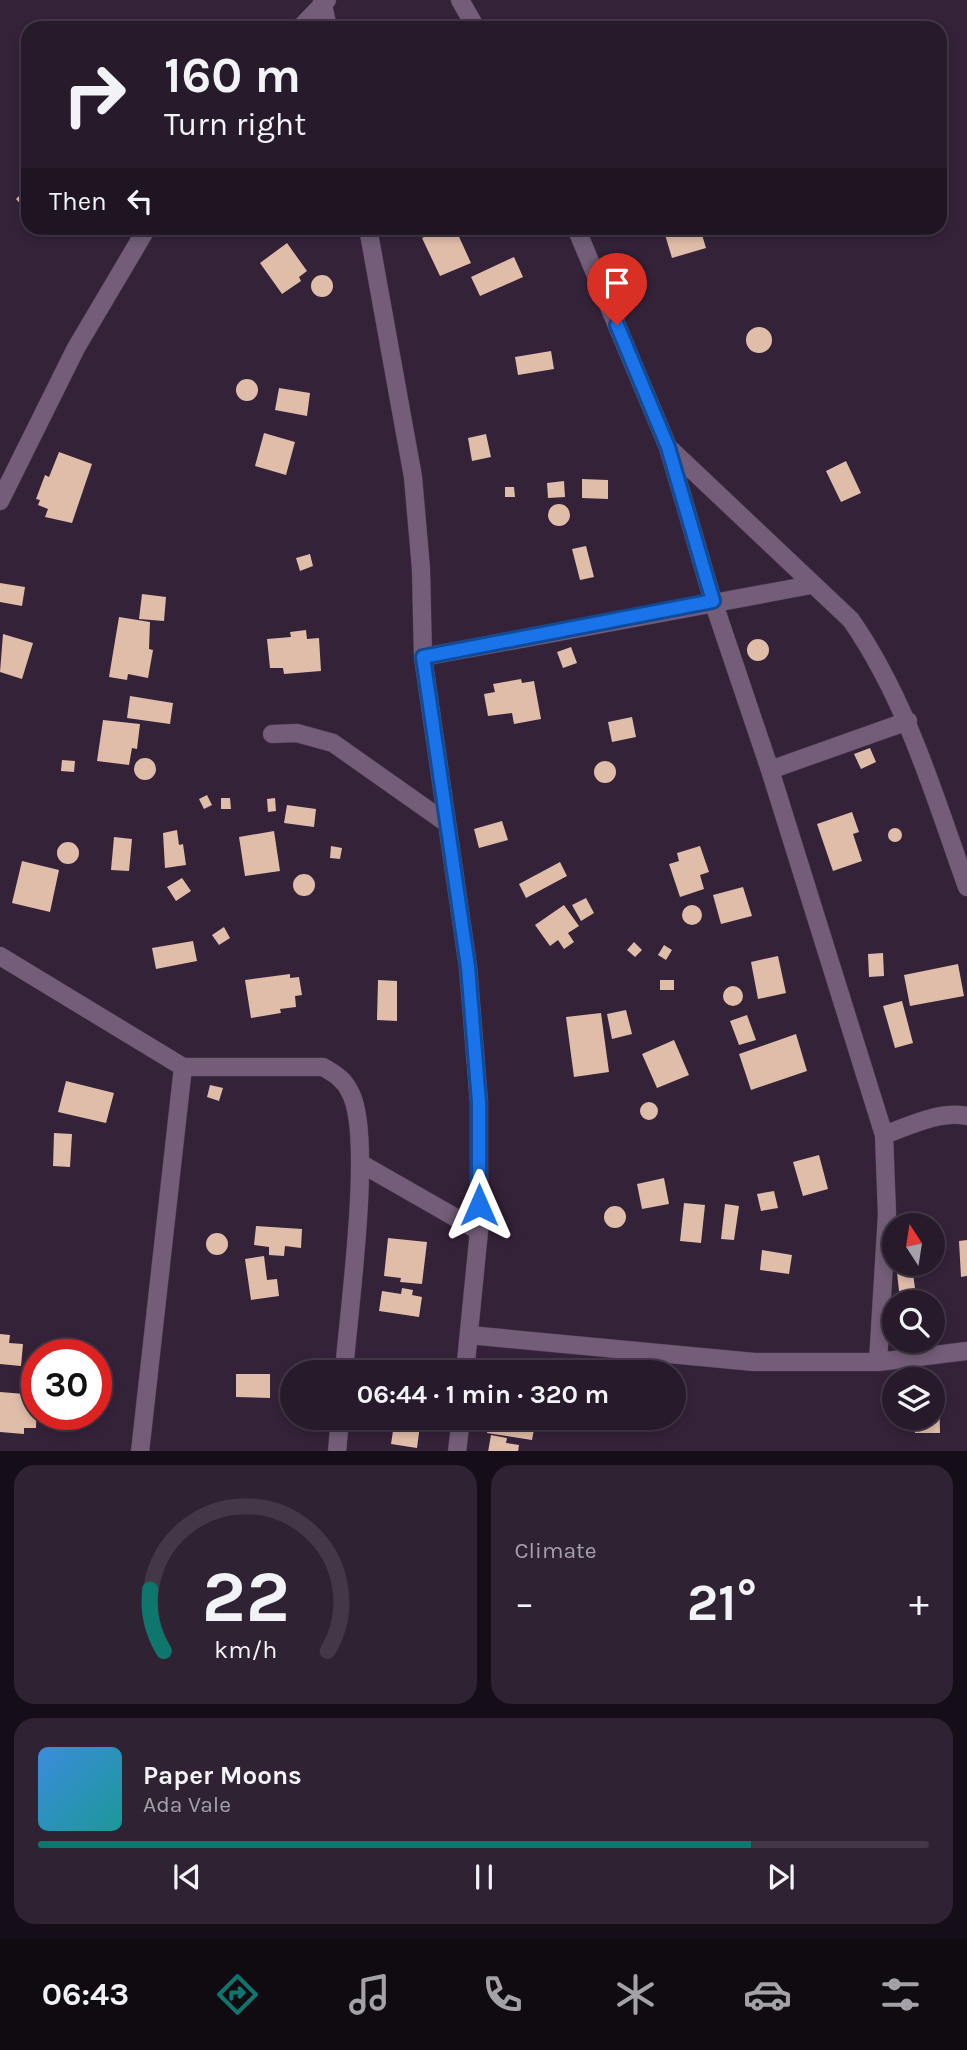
<!DOCTYPE html>
<meta charset="utf-8">
<style>
body{margin:0;font-family:Karla,sans-serif;background:#2f2333;color:#f1f3f6;height:100vh;display:flex;flex-direction:column;font-size:26px;white-space:nowrap}
*{box-sizing:border-box;margin:0}
p{font-size:23px;color:#a4a1a9}
.icon{flex:none;width:38px;height:38px;fill:none;stroke:currentColor;stroke-width:2;stroke-linecap:round;stroke-linejoin:round}
.map{position:relative;height:1451px;overflow:hidden}
.details{display:flex;flex-direction:column;gap:14px;padding:14px;background:#150e18;flex:1}
.details>*{flex:none}
.top-card{position:absolute;left:21px;top:21px;width:926px;height:214px;border-radius:21px;box-shadow:0 4px 10px #0003,0 0 0 2px #433847;background:#271a2b;color:#f1f3f6;overflow:hidden}
.needle{width:46px;rotate:348deg}
.buttons{position:absolute;left:882px;top:1213px;display:grid;gap:14px}
.buttons a{display:grid;place-items:center;width:63px;height:63px;border-radius:50%;background:#271a2b;box-shadow:0 4px 10px #0003,0 0 0 2px #433847;font-size:35px}
.speed{position:absolute;left:21px;top:1339px;display:flex;gap:14px;font-size:35px;font-weight:700;text-align:center}
.speed>*{display:grid;place-content:center;width:91px;height:91px;border-radius:50%;background:#271a2b;box-shadow:0 4px 10px #0003,0 0 0 2px #433847;line-height:1}
.speed .limit{border:10px solid #d22;background:#fff;color:#111}
.pin{position:absolute;display:grid;place-items:center;width:60px;height:60px;color:#fff;margin:-72px -30px;border-radius:50% 50% 50% 0;rotate:-45deg;box-shadow:0 0 7px #0007}
.pin .icon{rotate:45deg}
.me{position:absolute;width:77px;margin:-38px;rotate:0deg;stroke-linejoin:round;filter:drop-shadow(0 0 5px #0008)}
.turn{display:flex;align-items:center;gap:24px;height:147px;padding:0 28px;font-size:32px}
.turn .icon{width:91px;height:91px;stroke-width:2.5}
.turn b{display:block;font-size:49px;line-height:60px}
.then{display:flex;align-items:center;height:66px;padding:0 28px;background:#0003;gap:14px;font-size:26px}
.big{font-size:52px;font-weight:700;line-height:1.1}
.details .card{flex:1;display:flex;flex-direction:column;justify-content:center;gap:10px;min-width:0;padding:0 24px;border-radius:21px;background:#2f2333}
.details .dial{align-items:center;gap:0}
.dial svg{height:182px;overflow:visible;fill:none;stroke:#433847;stroke-width:7;stroke-linecap:round;text-anchor:middle}
.dial text{fill:#f1f3f6;stroke:none}
.song{display:flex;align-items:center;gap:21px}
.cover{width:84px;height:84px;border-radius:10px;background:linear-gradient(135deg,hsl(210 70% 55%),hsl(180 70% 35%))}
.played{height:7px;border-radius:4px;background:linear-gradient(90deg,#0f766e 80%,#433847 80%)}
.keys{display:flex;justify-content:space-around;direction:ltr}
.heat{display:flex;justify-content:space-between;align-items:center;font-size:38px;direction:ltr}
.details .tiles{flex:1;display:grid;gap:14px;grid-template-columns:1fr 1fr}
.card:last-child{grid-column:span 2}
.trip{position:absolute;left:280px;top:1360px;width:406px;height:70px;border-radius:35px;background:#271a2b;box-shadow:0 4px 10px #0003,0 0 0 2px #433847;font-weight:700;line-height:70px;text-align:center}
.tabs{display:flex;height:112px;justify-content:space-around;align-items:center;background:#100a11;color:#a4a1a9}
.tabs .icon{width:49px;height:49px}
.tabs .active{color:#0f766e}
.tabs b{font-size:32px;color:#f1f3f6}
.map>svg:first-child{display:block}
</style>
<div class="map">
<svg width="967" height="1452" viewBox="0 0 967 1452">
<rect width="100%" height="100%" fill="#342239"/>
<path fill="#e0bda9" d="M28,187v25l-12,-13z
M445,228h10l16,35 -31,13 -18,-38z
M663,228h37l6,20 -34,10z
M287,243l20,28 -8,6 2,4 -19,13 -22,-31z
M514,257l9,20 -43,19 -9,-19z
M311 286a11 11 0 1 1 22 0a11 11 0 1 1-22 0Z
M746 340a13 13 0 1 1 26 0a13 13 0 1 1-26 0Z
M551,351l3,18 -36,6 -3,-18z
M236 390a11 11 0 1 1 22 0a11 11 0 1 1-22 0Z
M279,388l31,5 -3,23 -32,-6z
M264,433l31,9 -9,33 -31,-9z
M486,434l5,23 -19,4 -4,-23z
M59,452l33,12 -20,59 -27,-6 3,-8 -10,-4 2,-5 -4,-1 9,-24 4,2z
M846,461l15,32 -20,9 -15,-31z
M582,479l26,1v19l-26,-1z
M564,481l1,16 -17,1 -1,-15z
M505,487h9l1,10h-10z
M548 515a11 11 0 1 1 22 0a11 11 0 1 1-22 0Z
M586,546l8,31 -14,3 -8,-31z
M310,554l3,12 -13,5 -4,-13z
M0,583l25,4 -3,19 -22,-4z
M142,594l24,3 -2,24 -25,-2z
M119,617l31,5 -1,27 4,1 -5,28 -20,-4 -1,6 -18,-3z
M306,630l1,9 12,-1 2,33 -37,3 -1,-6h-13l-3,-29 24,-2 -1,-5z
M3,634l30,9 -11,36 -22,-7z
M747 650a11 11 0 1 1 22 0a11 11 0 1 1-22 0Z
M571,647l6,16 -14,5 -6,-16z
M521,679l1,4 12,-2 7,38 -27,5 -2,-11 -24,3 -4,-22 11,-2 -2,-8z
M130,696l43,7 -3,21 -43,-6z
M632,717l4,20 -24,5 -4,-20z
M103,720l37,4 -3,25 -5,-1 -3,17 -32,-4z
M870,748l6,14 -15,7 -7,-15z
M134 769a11 11 0 1 1 22 0a11 11 0 1 1-22 0Z
M62,760l13,1 -1,11 -13,-1z
M594 772a11 11 0 1 1 22 0a11 11 0 1 1-22 0Z
M207,795l5,10 -8,4 -5,-10z
M221,798h9l1,11h-10z
M275,798l1,13 -8,1 -1,-13z
M287,805l29,4 -2,18 -30,-4z
M852,812l7,20 -6,2 9,27 -29,10 -16,-47z
M502,821l6,19 -29,8 -5,-19z
M888 835a7 7 0 1 1 14 0a7 7 0 1 1-14 0Z
M177,830l2,15 4,-1 3,21 -21,3 -2,-35z
M274,831l6,40 -35,5 -6,-39z
M114,837l18,2 -3,32 -18,-1z
M57 853a11 11 0 1 1 22 0a11 11 0 1 1-22 0Z
M331,846l11,2 -2,11 -10,-1z
M700,846l9,26 -9,3 4,14 -24,8 -11,-33 10,-3 -2,-8z
M22,861l37,9 -9,42 -38,-9z
M560,862l7,14 -41,22 -7,-14z
M293 885a11 11 0 1 1 22 0a11 11 0 1 1-22 0Z
M182,878l9,13 -15,10 -9,-14z
M743,887l9,29 -31,8 -8,-29z
M586,898l8,15 -13,8 -9,-16z
M564,905l15,21 -11,7 6,9 -10,7 -6,-9 -8,6 -15,-21z
M682 915a10 10 0 1 1 20 0a10 10 0 1 1-20 0Z
M224,927l6,11 -11,7 -7,-10z
M193,941l4,20 -41,8 -4,-21z
M634,942l8,8 -7,7 -8,-7z
M664,945l8,5 -6,10 -8,-5z
M883,953l1,23 -15,1 -1,-23z
M778,956l8,37 -28,6 -7,-37z
M958,964l6,32 -54,10 -6,-31z
M290,974v4l9,-1 3,18 -7,1 1,11 -16,2 1,4 -30,5 -6,-38z
M378,980l19,1v40l-20,-1z
M660,980h14v10h-14z
M723 996a10 10 0 1 1 20 0a10 10 0 1 1-20 0Z
M902,1001l11,42 -18,5 -12,-42z
M626,1010l6,24 -20,5 -5,-25z
M601,1013l8,59 -35,5 -8,-60z
M747,1015l9,25 -17,5 -9,-24z
M796,1034l11,37 -56,19 -12,-36z
M674,1040l15,35 -32,13 -15,-34z
M66,1081l48,12 -8,30 -48,-11z
M210,1085l13,3 -4,13 -12,-4z
M640 1111a9 9 0 1 1 18 0a9 9 0 1 1-18 0Z
M54,1133l18,1 -2,33 -17,-1z
M819,1155l9,34 -25,7 -10,-34z
M664,1178l5,26 -27,5 -5,-25z
M774,1191l4,17 -17,3 -4,-17z
M684,1203l21,2 -4,38 -21,-2z
M725,1204l14,2 -5,34 -13,-1z
M604 1217a11 11 0 1 1 22 0a11 11 0 1 1-22 0Z
M922,1221l10,2 6,7v9l-5,8v-22h-20z
M256,1226l46,3 -1,19 -16,-2 -1,10 -15,-1v-8l-15,-2z
M206 1244a11 11 0 1 1 22 0a11 11 0 1 1-22 0Z
M388,1238l39,4 -5,42 -22,-2 1,-4 -17,-2z
M967,1240v36l-6,1 -2,-36z
M762,1250l30,5 -3,19 -29,-4z
M264,1256l3,24 10,-1 2,17 -28,4 -6,-41z
M896,1264h16l4,33 -16,2z
M402,1288l11,2 -1,5 10,2 -3,20 -40,-6 3,-20 19,3z
M0,1334l10,1 -1,8 14,1 -2,22 -21,-2z
M415,1359l11,3 3,10h-23l3,-9z
M236,1374h34v24l-34,-1z
M933,1390h6l1,43h-25l-1,-15h19z
M0,1392l37,3 -1,33h-12v6l-24,-2z
M395,1418h26l-4,30 -26,-4z
M489,1418h47l-4,22 -45,-7z
M491,1435l16,3 -1,5 13,2 -1,7h-30z"/>
<g fill="none" stroke-linecap="round" stroke-linejoin="round">
<defs>
<path id="street" d="M322,0l6,28
M460,0l16,28
M300,28l27,-28
M368,228l45,249 8,92 2,88 45,310 11,135v129l-14,141
M576,228l92,219 183,173c56,81 83,175 116,267
M668,447l45,154 57,169 114,365c25,-9 57,-25 83,-19
M0,501l76,-153 71,-120
M423,657l388,-72
M272,734l25,-1 36,10 112,79
M770,770l138,-49
M0,956l183,111h140c12,7 21,12 27,25 24,43 -2,223 -6,280
M360,1163l119,68
M469,1335l285,27h124l89,-11
M878,1362l9,-148 -3,-79
M140,1452l43,-385
M337,1452l3,-34
M457,1452l4,-34"/>
</defs>
<use href="#street" stroke="#4f3f53" stroke-width="19"/>
<use href="#street" stroke="#735d78" stroke-width="18"/>
</g>
<g fill="none" stroke-linecap="round" stroke-linejoin="round">
<defs>
<path id="route" d="M479,1205v-103l-11,-135 -45,-310 290,-56 -45,-154 -51,-122"/>
</defs>
<use href="#route" stroke="#114b97" stroke-width="18"/>
<use href="#route" stroke="#1a73e8" stroke-width="12"/>
</g>
</svg>
<div class="buttons">
<a><svg class="needle" viewBox="-14 -14 28 28"><path d="M0-13l5 13h-10z" fill="#e53935"/><path d="M0 13l5-13h-10z" fill="#a4a1a9"/></svg></a>
<a><svg class="icon" aria-label="search" viewBox="0 0 24 24"><circle cx="10" cy="10" r="6"/><path d="M15 15l6 6"/></svg></a>
<a><svg class="icon" aria-label="layers" viewBox="0 0 24 24"><path d="M12 4l9 5-9 5-9-5zM3 14l9 5 9-5"/></svg></a>
</div>
<div class="speed"><div class="limit">30</div></div>
<div class="pin" style="left:617px;top:325px;background:#d93025"><svg class="icon" aria-label="arrive" viewBox="0 0 24 24"><path d="M6 21V4h12l-3 4 3 4H6"/></svg></div>
<svg class="me" style="left:479px;top:1205px" viewBox="-20 -20 40 40"><path d="M0-17L14 15 0 8-14 15z" fill="#1a73e8" stroke="#fff" stroke-width="4"/></svg>
<div class="trip">06:44 · 1 min · 320 m</div>
<div class="top-card">
<div class="turn"><svg class="icon" aria-label="right" viewBox="0 0 24 24"><path d="M7 20v-9h11M14 6l5 5-5 5"/></svg><div><b>160 m</b>Turn right</div></div>
<div class="then">Then<svg class="icon" aria-label="left" viewBox="0 0 24 24"><path d="M17 20v-9H6M10 6l-5 5 5 5"/></svg></div>
</div>
</div>
<section class="details">
<div class="tiles">
<div class="card dial"><svg viewBox="0 0 100 80">
<path d="M14 69A42 42 0 1 1 86 69"/>
<path d="M14 69A42 42 0 0 1 8 42" stroke="#0f766e"/>
<text x="50" y="56" font-size="32" font-weight="700">22</text>
<text x="50" y="72" font-size="11">km/h</text>
</svg></div>
<div class="card"><p>Climate</p>
<div class="heat"><a>−</a><b class="big">21°</b><a>+</a></div>
</div>
<div class="card">
<div class="song"><i class="cover"></i><div><b>Paper Moons</b><p>Ada Vale</p></div></div>
<div class="played"></div>
<div class="keys"><svg class="icon" aria-label="previous" viewBox="0 0 24 24"><path d="M18 5L8 12l10 7zM5 5v14"/></svg><svg class="icon" aria-label="pause" viewBox="0 0 24 24"><path d="M8 5v14M16 5v14"/></svg><svg class="icon" aria-label="next" viewBox="0 0 24 24"><path d="M6 5l10 7-10 7zM19 5v14"/></svg></div>
</div>
</div>
</section>
<nav class="tabs">
<b>06:43</b>
<svg class="icon active" aria-label="directions" viewBox="0 0 24 24"><path d="M12 3l9 9-9 9-9-9zM9 14v-3h6M13 9l2 2-2 2"/></svg>
<svg class="icon" aria-label="music" viewBox="0 0 24 24"><path d="M9 18V5l10-2v13"/><circle cx="6" cy="18" r="3"/><circle cx="16" cy="16" r="3"/></svg>
<svg class="icon" aria-label="phone" viewBox="0 0 24 24"><path d="M5 4h4l2 5-3 2q2 4 5 5l2-3 5 2v4C11 20 4 13 5 4z"/></svg>
<svg class="icon" aria-label="climate" viewBox="0 0 24 24"><path d="M12 3v18M4 7l16 10M4 17L20 7"/></svg>
<svg class="icon" aria-label="car" viewBox="0 0 24 24"><path d="M5 17H2v-5l4-1 3-4h7l3 4 3 1v5h-3M9 17h6M6 11h13"/><circle cx="7" cy="17" r="2"/><circle cx="17" cy="17" r="2"/></svg>
<svg class="icon" aria-label="filters" viewBox="0 0 24 24"><path d="M4 7h16M4 17h16"/><circle cx="9" cy="7" r="2"/><circle cx="15" cy="17" r="2"/></svg>
</nav>
